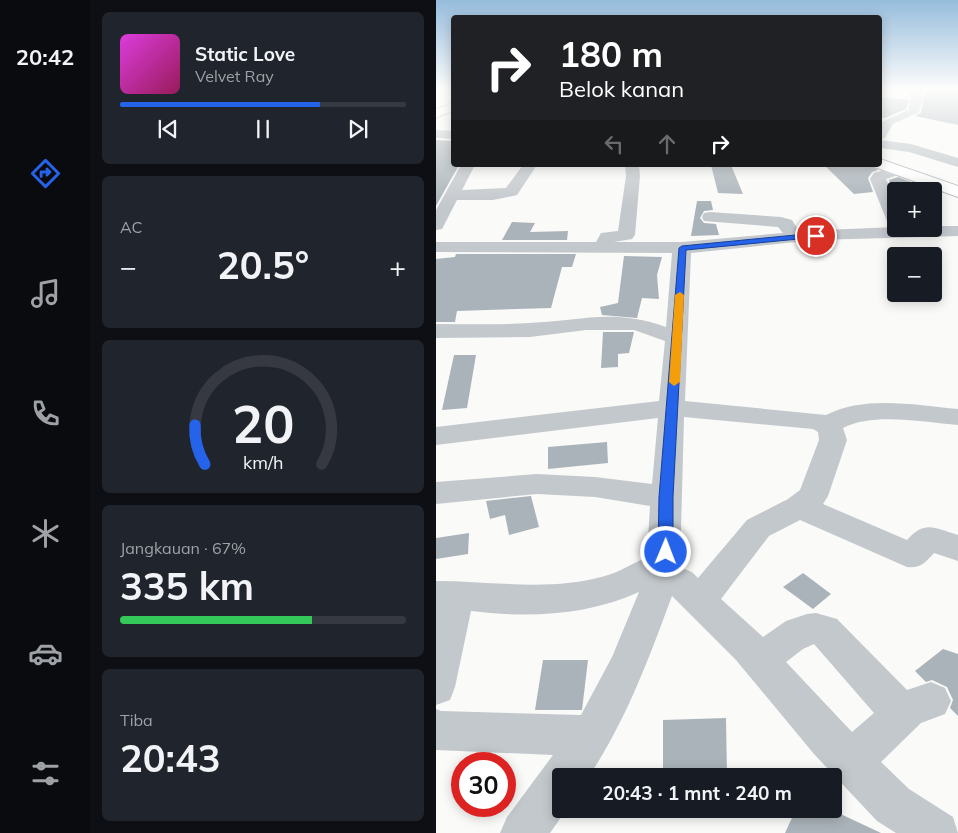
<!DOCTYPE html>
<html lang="id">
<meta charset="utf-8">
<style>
body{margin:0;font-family:Mulish,sans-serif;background:#20242c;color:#f1f3f6;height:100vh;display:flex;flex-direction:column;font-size:19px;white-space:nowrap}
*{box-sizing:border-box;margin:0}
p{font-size:16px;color:#9ea1a6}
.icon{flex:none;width:28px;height:28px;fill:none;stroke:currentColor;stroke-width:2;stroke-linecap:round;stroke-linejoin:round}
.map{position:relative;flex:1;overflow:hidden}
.sheet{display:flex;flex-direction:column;gap:12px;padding:12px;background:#0d0f14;width:346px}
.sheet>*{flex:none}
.banner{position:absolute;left:15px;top:15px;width:431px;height:152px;border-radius:5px;box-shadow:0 2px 12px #0003;background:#202124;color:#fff;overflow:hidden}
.tools{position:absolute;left:451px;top:182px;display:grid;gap:10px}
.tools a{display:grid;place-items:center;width:55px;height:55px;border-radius:5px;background:#171b24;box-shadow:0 2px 12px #0003;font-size:25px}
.speed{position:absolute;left:15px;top:752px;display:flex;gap:10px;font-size:25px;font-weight:700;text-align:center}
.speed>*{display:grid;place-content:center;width:65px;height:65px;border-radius:50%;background:#171b24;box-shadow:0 2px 12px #0003;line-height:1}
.speed .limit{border:8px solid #d22;background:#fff;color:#111}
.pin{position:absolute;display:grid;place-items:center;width:42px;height:42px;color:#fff;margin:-21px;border:2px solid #fff;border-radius:50%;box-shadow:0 1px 5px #0007}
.me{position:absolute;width:55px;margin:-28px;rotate:1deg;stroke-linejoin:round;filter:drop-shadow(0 0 4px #0008)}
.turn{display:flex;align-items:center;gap:18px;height:105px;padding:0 25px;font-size:22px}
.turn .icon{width:65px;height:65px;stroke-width:2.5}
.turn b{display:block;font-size:35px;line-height:42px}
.lanes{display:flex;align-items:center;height:48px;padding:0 25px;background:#0003;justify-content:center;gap:25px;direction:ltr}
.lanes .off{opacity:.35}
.big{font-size:38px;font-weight:700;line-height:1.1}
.sheet .tile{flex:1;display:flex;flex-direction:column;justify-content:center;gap:8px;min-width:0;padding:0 18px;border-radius:8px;background:#20242c}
.sheet .dial{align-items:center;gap:0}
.dial svg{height:130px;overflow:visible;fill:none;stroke:#363941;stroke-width:7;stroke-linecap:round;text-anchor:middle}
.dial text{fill:#f1f3f6;stroke:none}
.song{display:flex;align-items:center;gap:15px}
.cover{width:60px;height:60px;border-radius:8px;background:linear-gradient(135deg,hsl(300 70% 55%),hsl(330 70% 35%))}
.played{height:5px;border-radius:2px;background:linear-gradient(90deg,#2563eb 70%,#363941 70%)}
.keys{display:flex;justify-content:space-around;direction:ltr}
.heat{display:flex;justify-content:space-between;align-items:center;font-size:28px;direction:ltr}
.charge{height:8px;border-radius:4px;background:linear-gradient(90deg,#34c759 67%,#363941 0)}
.trip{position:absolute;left:116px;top:768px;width:290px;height:50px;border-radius:5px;background:#171b24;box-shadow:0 2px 12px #0003;font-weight:700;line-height:50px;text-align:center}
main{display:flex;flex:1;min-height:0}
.tab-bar{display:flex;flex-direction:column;width:90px;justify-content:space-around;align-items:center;background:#090b0e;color:#9ea1a6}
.tab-bar .icon{width:35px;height:35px}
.tab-bar .on{color:#2563eb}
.tab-bar b{font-size:22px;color:#f1f3f6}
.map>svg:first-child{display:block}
</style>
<main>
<nav class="tab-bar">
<b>20:42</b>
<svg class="icon on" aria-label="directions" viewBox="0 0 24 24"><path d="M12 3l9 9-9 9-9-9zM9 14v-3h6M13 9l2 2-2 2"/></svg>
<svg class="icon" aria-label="music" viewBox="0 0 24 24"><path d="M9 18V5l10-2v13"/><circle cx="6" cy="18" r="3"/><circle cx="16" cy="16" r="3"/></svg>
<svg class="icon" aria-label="phone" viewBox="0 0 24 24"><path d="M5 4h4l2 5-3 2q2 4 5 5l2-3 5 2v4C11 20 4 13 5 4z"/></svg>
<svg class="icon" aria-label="climate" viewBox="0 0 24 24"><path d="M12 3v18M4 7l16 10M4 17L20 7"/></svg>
<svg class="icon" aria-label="car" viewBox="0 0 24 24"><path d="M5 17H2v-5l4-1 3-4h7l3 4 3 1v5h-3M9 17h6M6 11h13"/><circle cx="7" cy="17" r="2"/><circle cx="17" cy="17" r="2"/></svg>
<svg class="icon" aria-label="filters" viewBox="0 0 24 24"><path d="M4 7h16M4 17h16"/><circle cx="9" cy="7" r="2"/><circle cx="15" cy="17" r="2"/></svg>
</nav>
<section class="sheet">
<div class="tile">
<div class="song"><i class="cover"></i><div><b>Static Love</b><p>Velvet Ray</p></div></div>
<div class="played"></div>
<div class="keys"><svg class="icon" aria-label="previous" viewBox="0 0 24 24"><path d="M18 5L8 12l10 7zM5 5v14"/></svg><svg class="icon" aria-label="pause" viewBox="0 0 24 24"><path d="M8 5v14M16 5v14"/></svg><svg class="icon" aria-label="next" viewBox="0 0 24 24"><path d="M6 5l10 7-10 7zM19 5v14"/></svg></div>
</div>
<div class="tile"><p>AC</p>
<div class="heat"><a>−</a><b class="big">20.5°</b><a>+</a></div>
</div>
<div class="tile dial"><svg viewBox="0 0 100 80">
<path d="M14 69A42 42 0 1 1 86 69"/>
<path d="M14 69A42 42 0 0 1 8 45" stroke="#2563eb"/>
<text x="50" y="56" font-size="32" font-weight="700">20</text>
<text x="50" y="72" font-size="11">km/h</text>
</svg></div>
<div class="tile"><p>Jangkauan · 67%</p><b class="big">335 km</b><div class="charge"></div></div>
<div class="tile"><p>Tiba</p><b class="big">20:43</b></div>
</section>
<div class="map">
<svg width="522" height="833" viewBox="0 0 522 833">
<rect width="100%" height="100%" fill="#fafaf8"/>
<path fill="#aab3b9" d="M492,90l30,2v33l-43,-9 6,-3 3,-17z
M444,97l29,3 -3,9 -21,9h-5z
M0,140l18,1v24h5l-23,41z
M275,165h20l12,29 -25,-1z
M388,165h47l7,5 -6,2 -4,6 5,14 -19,2z
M462,177l37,14h-42l-4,-11z
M261,201h14l2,9 -9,1 -4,7 4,5 12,1 3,11 -28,1z
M76,222l23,1 -5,9 38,-1 -1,9h-65z
M20,254h120l-4,13h-10l-11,41 -94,3 -2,11h-19v-63l19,-2z
M188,256l38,1 -5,18 2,24 -17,-1 -5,20 -35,-3 -2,-8 18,-4z
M167,332h31l-5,21 -11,1v13l-17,1z
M18,355h22l-9,53 -25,2z
M171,442l1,21 -60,6v-22z
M95,496l8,31 -30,8 -4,-20 -15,4 -4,-18z
M33,533l-1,21 -32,5v-21z
M367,573l28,21 -18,15 -30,-22z
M507,649l15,5v62l-8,-8 3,-8 -6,-13 -15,-7 -6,2 -11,-11z
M107,660h45l-6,50h-47z
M290,718l1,58h-64v-56z
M360,809h34l51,24h-96z"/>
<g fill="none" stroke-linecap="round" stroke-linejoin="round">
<defs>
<path id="major" d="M9,106l4,1 2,3 -15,8v-9z"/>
<path id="highway" d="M18,102v9l-9,3 -6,-4z
M444,159l78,27v11l-83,-30 -2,-2h7z"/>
</defs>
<use href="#major" stroke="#b5babe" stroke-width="2"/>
<use href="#highway" stroke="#b4b9bd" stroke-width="2"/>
<path fill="#c3c8cc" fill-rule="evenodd" d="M476,90h11l-2,4 2,4 -4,14 -26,12 -8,14 -5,1 2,-17 26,-12 3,-12 -2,-4z
M0,130l18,1v8l-18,-1z
M444,140l31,4 47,14v9l-49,-15 -29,-4z
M25,165h14l-13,25 44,-2 17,-23h14l-20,30 -24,5h-36l-15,29 -6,1v-20z
M189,165h14l1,11 -5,59 -3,4 -18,3h68l101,-9 -5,-6 -74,-6 -2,-4 2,-4 6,-1 71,5 11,3 7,11 97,-4 38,2v-3h24v10l-142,4 -125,13 -6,148 141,14c38,-20 90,-10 132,-6v16c-33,-3 -86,-13 -115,3l4,12 -19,56 -5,8 84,36c18,-20 27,-12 51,-5v26l-24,-8c-8,9 -14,16 -27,14l-107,-47 -31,16 -48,63 42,38 23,-16 21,-7 9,-1 21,6 70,71 24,-8 14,6 6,13 -6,13 -24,9 -40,39 28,27 44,28 5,16h-62l-19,-12 -63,-67 -78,-94 -64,-64c-23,62 -46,125 -83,180h-28v33h6l-17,24h-50l7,-16 46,-62 -117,-5v-41l5,2 140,4 31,-58 27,-65c-53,24 -111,26 -168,19l-16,76 -5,13 -14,5v-124c57,0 113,11 169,-5 15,-4 28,-13 42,-19l3,-51 -55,-9 -58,-3 -101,10v-22l101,-8 58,3 57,7 6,-66 -222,27v-18l223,-26 6,-60 -31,-11h-48l-56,7 -94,1v-14c31,0 62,1 93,-1 53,-2 83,-15 137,4l6,-74 -236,-1v-10h160l5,-9 17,-2 8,-55zM248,417l129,12 5,3 1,8 -19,50 -12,9 -41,21 -49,58 -6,-6 -12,-5zM378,644l60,69 -22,19 -66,-70 17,-13z
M463,166l7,4 -2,3 -18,6 10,23v24l-6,-1 -3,-4 -17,-42 4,-6z"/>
<use href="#major" fill="#fff" fill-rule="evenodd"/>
<use href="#highway" fill="#fff" fill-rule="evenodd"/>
</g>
<linearGradient id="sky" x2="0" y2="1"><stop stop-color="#96bcdc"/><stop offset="0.43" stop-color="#fdfdfc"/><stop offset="1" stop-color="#fdfdfc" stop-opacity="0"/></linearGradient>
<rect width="522" height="207" fill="url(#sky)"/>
<path fill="#2563eb" stroke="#184099" d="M380,233l3,1v3l-133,13 -13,247v55l-2,4h-11l-2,-4 1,-55 20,-249 3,-2z"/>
<path fill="#f59e0b" d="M244,292l4,3 -4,87 -6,4 -5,-4 6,-87z"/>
</svg>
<div class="tools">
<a>+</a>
<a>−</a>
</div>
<div class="speed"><div class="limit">30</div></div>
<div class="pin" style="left:380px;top:236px;background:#d93025"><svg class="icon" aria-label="arrive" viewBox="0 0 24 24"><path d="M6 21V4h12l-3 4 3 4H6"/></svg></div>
<svg class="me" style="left:230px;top:552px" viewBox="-20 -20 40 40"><circle r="17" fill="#2563eb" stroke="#fff" stroke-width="3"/><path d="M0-11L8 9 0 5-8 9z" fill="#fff"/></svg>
<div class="trip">20:43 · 1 mnt · 240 m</div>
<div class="banner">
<div class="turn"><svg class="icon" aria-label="right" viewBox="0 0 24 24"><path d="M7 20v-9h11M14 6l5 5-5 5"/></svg><div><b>180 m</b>Belok kanan</div></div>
<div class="lanes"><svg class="icon off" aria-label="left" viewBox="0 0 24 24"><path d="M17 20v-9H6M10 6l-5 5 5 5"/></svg><svg class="icon off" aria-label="ahead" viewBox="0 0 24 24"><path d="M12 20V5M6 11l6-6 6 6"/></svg><svg class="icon" aria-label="right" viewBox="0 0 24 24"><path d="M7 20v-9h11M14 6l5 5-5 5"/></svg></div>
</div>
</div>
</main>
